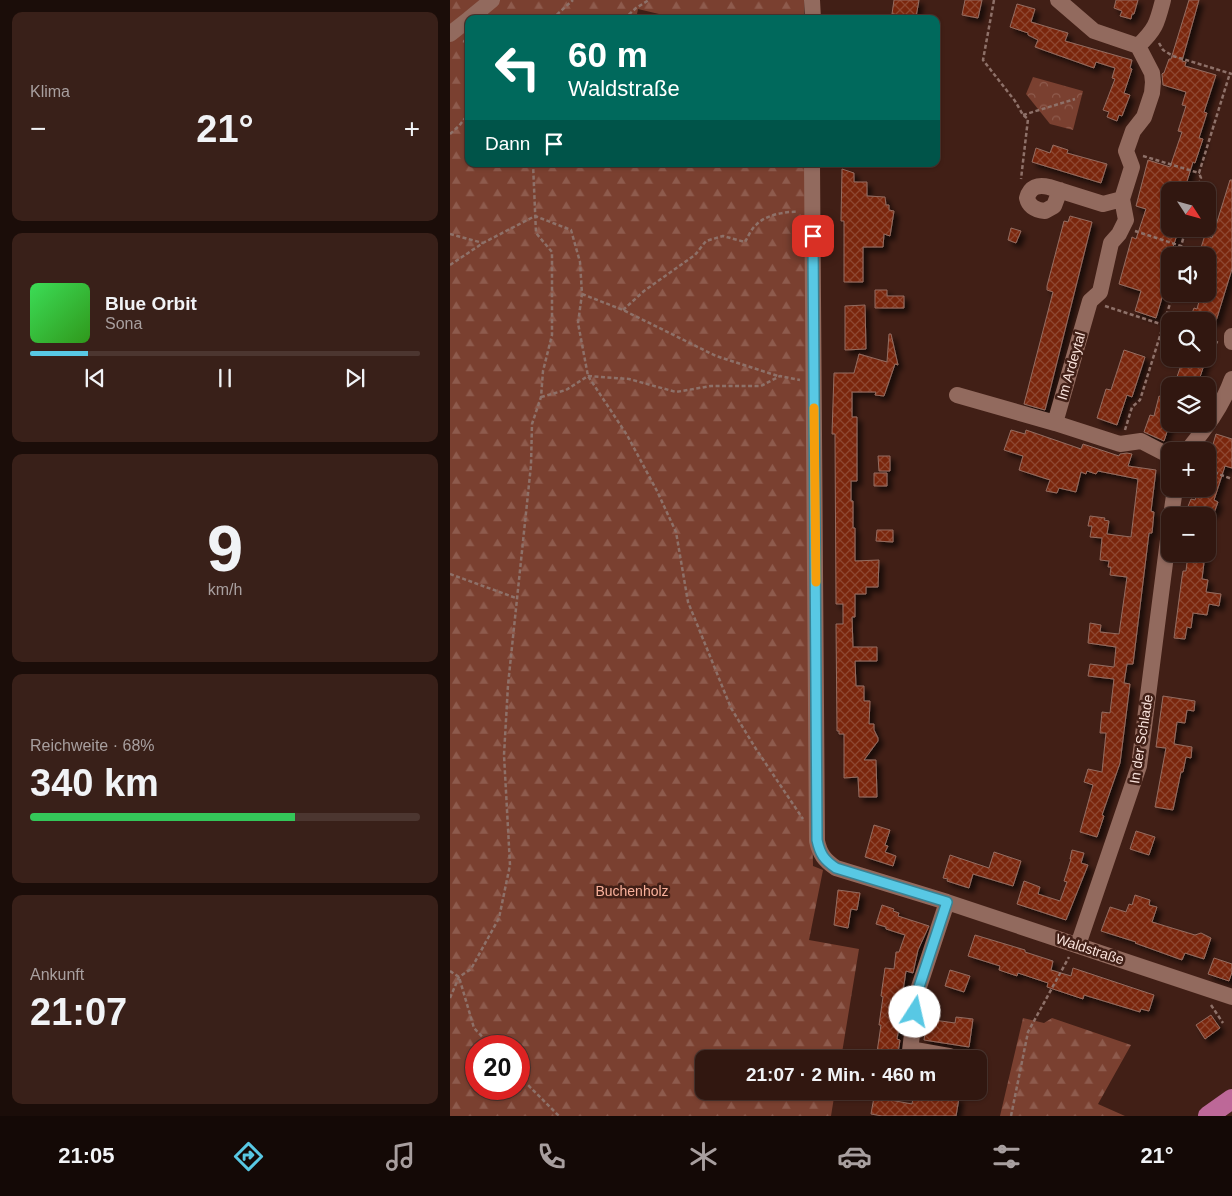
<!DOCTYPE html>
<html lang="de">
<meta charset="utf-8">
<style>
body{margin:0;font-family:Arial,sans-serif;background:#392019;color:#f1f3f6;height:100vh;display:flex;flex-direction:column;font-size:19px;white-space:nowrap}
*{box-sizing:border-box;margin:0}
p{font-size:16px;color:#a89f9f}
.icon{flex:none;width:28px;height:28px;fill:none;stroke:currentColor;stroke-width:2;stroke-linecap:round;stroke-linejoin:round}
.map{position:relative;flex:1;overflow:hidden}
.side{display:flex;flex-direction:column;gap:12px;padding:12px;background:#1b0d09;width:450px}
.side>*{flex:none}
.guide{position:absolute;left:15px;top:15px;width:475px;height:152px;border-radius:10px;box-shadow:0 1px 4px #0004,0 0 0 1px #4c3630;background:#00695c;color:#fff;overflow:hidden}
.needle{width:32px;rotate:126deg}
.fabs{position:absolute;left:711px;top:182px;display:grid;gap:10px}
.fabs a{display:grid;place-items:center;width:55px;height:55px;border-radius:10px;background:#311710;box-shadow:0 1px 4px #0004,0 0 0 1px #4c3630;font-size:25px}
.speed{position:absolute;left:15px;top:1035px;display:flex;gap:10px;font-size:25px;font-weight:700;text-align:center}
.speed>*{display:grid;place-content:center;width:65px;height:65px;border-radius:50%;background:#311710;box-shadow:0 1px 4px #0004,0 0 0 1px #4c3630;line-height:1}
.speed .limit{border:8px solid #d22;background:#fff;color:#111}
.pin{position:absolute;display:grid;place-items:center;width:42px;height:42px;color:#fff;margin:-21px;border-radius:10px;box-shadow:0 2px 8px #0006}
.me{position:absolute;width:55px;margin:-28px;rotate:10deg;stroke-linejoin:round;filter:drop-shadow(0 0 4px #0008)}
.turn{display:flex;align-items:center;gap:18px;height:105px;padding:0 20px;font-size:22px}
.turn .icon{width:65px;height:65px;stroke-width:2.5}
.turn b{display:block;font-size:35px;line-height:42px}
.then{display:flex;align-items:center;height:48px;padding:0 20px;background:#0003;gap:10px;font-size:19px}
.big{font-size:38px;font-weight:800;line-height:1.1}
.side .card{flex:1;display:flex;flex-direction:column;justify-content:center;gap:8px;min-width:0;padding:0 18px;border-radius:10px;background:#392019}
.side .dial{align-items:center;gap:0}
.dial b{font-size:65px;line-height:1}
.song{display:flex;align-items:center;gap:15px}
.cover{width:60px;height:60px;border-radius:8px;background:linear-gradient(135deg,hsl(130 70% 55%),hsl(110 70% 35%))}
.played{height:5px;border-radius:2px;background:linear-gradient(90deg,#58c8e4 15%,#4c3630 15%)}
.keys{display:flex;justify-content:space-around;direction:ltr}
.heat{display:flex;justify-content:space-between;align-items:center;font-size:28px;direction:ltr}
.charge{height:8px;border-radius:4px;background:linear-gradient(90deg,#34c759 68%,#4c3630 0)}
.trip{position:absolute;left:245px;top:1050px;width:292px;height:50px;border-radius:10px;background:#311710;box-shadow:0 1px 4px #0004,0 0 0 1px #4c3630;font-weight:800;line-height:50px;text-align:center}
.menu{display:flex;height:80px;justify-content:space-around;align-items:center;background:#140906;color:#a89f9f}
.menu .icon{width:35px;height:35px}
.menu .on{color:#58c8e4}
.menu b{font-size:22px;color:#f1f3f6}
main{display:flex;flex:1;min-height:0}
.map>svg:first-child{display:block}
</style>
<main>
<section class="side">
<div class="card"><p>Klima</p>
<div class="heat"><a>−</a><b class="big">21°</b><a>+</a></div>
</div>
<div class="card">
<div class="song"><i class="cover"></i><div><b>Blue Orbit</b><p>Sona</p></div></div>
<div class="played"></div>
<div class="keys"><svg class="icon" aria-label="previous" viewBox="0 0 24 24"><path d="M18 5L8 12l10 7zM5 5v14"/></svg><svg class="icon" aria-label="pause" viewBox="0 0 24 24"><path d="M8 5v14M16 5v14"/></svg><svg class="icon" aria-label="next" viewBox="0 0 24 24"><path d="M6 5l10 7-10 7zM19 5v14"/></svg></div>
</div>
<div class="card dial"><b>9</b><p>km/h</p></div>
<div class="card"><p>Reichweite · 68%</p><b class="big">340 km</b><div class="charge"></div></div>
<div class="card"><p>Ankunft</p><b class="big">21:07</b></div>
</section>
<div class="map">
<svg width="782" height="1116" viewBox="0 0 782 1116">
<defs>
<pattern id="forest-firs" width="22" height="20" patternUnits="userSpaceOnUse" patternTransform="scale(1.25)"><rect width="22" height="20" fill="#7a4030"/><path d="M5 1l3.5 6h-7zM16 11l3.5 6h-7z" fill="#8e5b4d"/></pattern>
<pattern id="park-crowns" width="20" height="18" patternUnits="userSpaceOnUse" patternTransform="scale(1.25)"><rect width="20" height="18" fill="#7a4030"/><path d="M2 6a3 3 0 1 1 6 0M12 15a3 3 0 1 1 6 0" fill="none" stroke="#8e5b4d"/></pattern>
<pattern id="building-cross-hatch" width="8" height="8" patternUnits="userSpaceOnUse" patternTransform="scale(1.25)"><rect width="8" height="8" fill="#7a280f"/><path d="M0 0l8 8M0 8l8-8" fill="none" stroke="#8e4731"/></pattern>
<filter id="shadow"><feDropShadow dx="4.5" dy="4.5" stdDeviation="2.5" flood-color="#0009"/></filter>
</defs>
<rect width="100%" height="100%" fill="#411f16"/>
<path fill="url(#forest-firs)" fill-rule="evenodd" d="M0,0h354v19h-124l-42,-10 -2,10h-167v145h337l4,558 3,144 10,4 -14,70 50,9 -18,110h-137v32h131l-4,25h-381zM26,1046h43v43h-43z
M573,1018l21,5 8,-5 79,27 -33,59 27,12h-125z"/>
<path fill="url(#park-crowns)" d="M583,77l50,14 -10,39 -23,-6 -24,-30z"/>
<path fill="url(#building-cross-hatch)" stroke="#946c60" filter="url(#shadow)" d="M444,0h25l-3,17 -24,-3z
M515,0h17l-4,18 -16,-3z
M666,0h22l-4,14h-2l-1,5 -11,-3 2,-5 -8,-3z
M739,0h10l-17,61 4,1 -1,4 31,9 -12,37 3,1 -8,25 4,1 -8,24 -2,-1 -9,29h-14v38h9l-6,18 4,1 -2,8h-5v15l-14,47 -21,-7 6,-20 -22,-7 13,-47 4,2 10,-30 -10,-3 12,-46 22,7 12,-35 -4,-1 8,-25 -4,-1 4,-13 -23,-7 -1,-11 1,-1h1l5,-14h2z
M567,4l18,5 -4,13 37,11 -3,8 67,19 -2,8 2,1 -8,24 6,2 -8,21 -3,-1 -2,6 -10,-4 2,-5 -6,-2 12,-31 -3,-1 3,-10 -19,-6 -2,6 -59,-21 3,-7 -10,-5v-2l-18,-6z
M603,145l15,5 -1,3 40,11 -6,19 -69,-21 4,-14 14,5z
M392,169l12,4v9h13v14l18,1 1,8h3v5l5,1 -4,25 -6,-2 -1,13h-20v35h-19v-61h-3z
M780,180h2v89l-16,52h-27l5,-13 3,1 4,-15h7v-41l-8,-2 5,-16 7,3z
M620,216l22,6 -47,188 -21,-6 29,-112 -6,-2v-4l17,-65 4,1z
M561,228l10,3 -5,12 -8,-3z
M425,290h12v6h17v12h-29z
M415,305l1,44 -21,1v-44z
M439,334h2l7,31 -3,-1 -11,32 -9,-1 1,-3h-24v25h5v64h-6v20h2v27h2v33l24,-1 -1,27h-12v7h-11v23h-3l1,30h24v14h-22l1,25h8v15h6l-1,23h5v6l4,8v3l-14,19h12l1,37h-18l-1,-20 -14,1v-44h-5v-3h-2l-1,-107h7v-20h-7l-1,-170h-3l2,-61h20l5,-19 28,8z
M674,350l21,7 -13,40 -5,-2 -10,30 -20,-7 9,-29 5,1z
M733,359h23l-9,27h-23z
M709,396l11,4v23l-6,18 -20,-9 6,-17 4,1z
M561,430l14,4 1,-4 55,19 2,-5 36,12 1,-2 7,-1 5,1 -4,12 28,4 -5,41 3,1 -2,21h-3l-16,131h-6l-3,19 6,1 -10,79 -18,52 2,1 -7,21 -17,-5 13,-47 -9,-3 4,-13 14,3 4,-39h-6l2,-21 8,1 4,-34 -26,-3 2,-12 24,3 2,-20 -28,-4 2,-20 11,2 -1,7 19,2 8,-57 -17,-2 1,-8h-3l1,-6 -9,-1 2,-22 -12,-1 2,-11h-4l2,-10 15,2 -1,2 5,1 -2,13 24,3 7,-58 -40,-8 -2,3 -9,-3 -1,3 -5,-2 -5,20 -17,-4 -2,5 -11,-2 4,-11 -31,-10 4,-14 -19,-6z
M766,434l16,5v29l-7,-2 -11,34 4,2 -4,11 -4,-2 -1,5h-19l2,-5 -5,-2 4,-10 4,1 4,-11h9v-27z
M428,456h12v15h-11z
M424,473h13v13h-13z
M427,530h16v12l-17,-1z
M738,554h17l-3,25 6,1 -2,12 15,2 -2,12 -10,-2 -2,11 -14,-2 -2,15 -4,-1 -2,12 -11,-1 8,-61 1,-6h3z
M713,696l32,5 -1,10 -7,-1 -2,13 -8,-1 -3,22 18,3 -1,11 -5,-1 -3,15h-2l-8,38 -18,-3 11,-59 -10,-1z
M424,825l16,5 -5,15 3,1 -3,6 11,4 -3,10 -28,-9z
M686,831l19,6 -6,18 -19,-6z
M622,850l12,3 -3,10 7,2 -22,55 -49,-16 7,-23 16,6 -2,7 22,7 7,-19 -3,-1 7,-22h-1z
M544,852l27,9 -8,25 -40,-12 -4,14 -22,-7 1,-2 -5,-1 7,-23 39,13z
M388,890l22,3 -3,17 -6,-1 -3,19 -14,-3z
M685,895l15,5 -1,5 8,2 -5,15 43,13 6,-2 10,5 -7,21 -19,-6 -3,7 -47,-17 1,-1 -35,-11 9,-24 16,5 3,-8 3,1z
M432,905l12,4 -1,2 6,2 -1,3 31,10 -11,24 -5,23 -7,-2 -6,40h2l-5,28 3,1 -3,19h-21l5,-34h-2l4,-28 -2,-1 4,-28 9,1 2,-17h3l6,-17 -19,-6v-2l-10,-3z
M525,935l50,15v2l28,9 -2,9 20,6 2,-8 81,27 -5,16 -8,-2 -1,3 -56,-17 -1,4 -36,-12 1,-4 -30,-10 -1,3 -18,-6 1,-4 -32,-10z
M764,958l18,6v8l-3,9 -21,-7z
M500,970l20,6 -6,16 -19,-6z
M761,1015l9,13 -15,11 -9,-14z
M506,1017l17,2 -4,28 -45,-7 3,-21 28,4z
M464,1091l45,7 -3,18h-74l-11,-2 3,-17 38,7z"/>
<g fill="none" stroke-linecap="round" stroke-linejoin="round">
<path stroke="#8e7169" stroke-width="2.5" stroke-dasharray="4 2.5" stroke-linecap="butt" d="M544,0l-11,60 32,41 8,14 5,4 -7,60
M102,19l21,-19
M174,19l12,-11 13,-8
M13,41l6,2
M709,43l4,7 10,6 59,18
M573,115l52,-16
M0,134l9,-8 10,-13
M693,156l56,17 31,-100
M747,191l4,-13 -2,-5
M685,231l46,15 5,-17
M0,234l33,9
M731,246l5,6 -1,4
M0,265l33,-22 52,-27 36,14 9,32 2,32 -4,29 10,53 39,59 30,56 19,41 12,70 43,106 25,41 47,70
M132,294l41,16 93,46 62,20
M655,306l65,21
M173,310l21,-19 51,-36 11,-14 17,-5 22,6c3,-5 6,-13 11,-17 9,-10 30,-14 42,-13
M758,339l11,4
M91,397l25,-7 22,-14 41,3 47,13 35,-6h50l19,-10 20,4
M675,430l7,-23 8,-7 33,-106
M758,470l24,9
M0,574l66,24
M0,971l9,6 15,51 17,18
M0,998l9,-21 12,-8 28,-51 11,-53 -6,-110 4,-70 23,-220 1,-41 9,-27 2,-26 9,-36v-83l-16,-19 -3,-69
M761,1005l12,18
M69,1076l40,40
M561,1116l17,-84 41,-75"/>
<path stroke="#926a5e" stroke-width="16" d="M362,0l1,19
M608,0l36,31 44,15
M713,0c-6,23 -7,29 -25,46l14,27 1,9 -1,11 -8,24 -11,14 -7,20 6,16 -10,32 4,21 -7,14 -8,9 -11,49 -10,9 -35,122 65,21 21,-3 29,15
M19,19l23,-19
M0,34l19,-15
M362,164l5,677c3,13 7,19 19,27l111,34 285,95
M610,190l-6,16 -9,5c-9,-1 -16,-4 -18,-13 3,-11 11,-14 22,-11l54,17 19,-5
M782,336v6
M507,395l98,28
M737,451c18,-22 35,-44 45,-72
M721,516l4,-27
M628,945l61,-179 31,-242
M461,1049l39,7 -1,3
M459,1059l8,-66 30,-91"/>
<path stroke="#bd6898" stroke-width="20" d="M758,1116l24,-17"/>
</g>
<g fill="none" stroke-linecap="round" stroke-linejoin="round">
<defs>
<path id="route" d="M363,236l4,604c3,14 7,20 19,28l111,34 -30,91 -2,19"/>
</defs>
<use href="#route" stroke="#398294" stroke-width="12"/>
<use href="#route" stroke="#58c8e4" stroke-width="9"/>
<path stroke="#f59e0b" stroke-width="9" d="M364,408l2,174"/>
</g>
<g text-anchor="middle" stroke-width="5" stroke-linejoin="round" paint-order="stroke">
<g font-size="14" fill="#fae3dc" stroke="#411f16">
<text transform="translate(621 366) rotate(-74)" y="5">Im Ardeytal</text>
<text transform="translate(691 739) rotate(-81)" y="5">In der Schlade</text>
<text transform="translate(640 949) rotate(18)" y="5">Waldstraße</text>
</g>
<g font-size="14" fill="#f9b19c" stroke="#411f16">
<text x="182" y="896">Buchenholz</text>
</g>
</g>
</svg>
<div class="fabs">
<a><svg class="needle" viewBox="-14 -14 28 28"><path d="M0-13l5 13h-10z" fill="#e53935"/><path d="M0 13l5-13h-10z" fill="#a89f9f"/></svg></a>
<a><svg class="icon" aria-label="sound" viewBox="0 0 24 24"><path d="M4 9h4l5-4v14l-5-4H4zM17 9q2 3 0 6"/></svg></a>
<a><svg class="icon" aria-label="search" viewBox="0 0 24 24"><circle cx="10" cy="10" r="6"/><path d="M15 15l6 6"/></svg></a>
<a><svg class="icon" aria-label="layers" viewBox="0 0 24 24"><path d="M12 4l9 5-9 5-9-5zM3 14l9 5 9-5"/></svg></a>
<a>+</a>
<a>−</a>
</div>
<div class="speed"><div class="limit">20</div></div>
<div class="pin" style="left:363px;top:236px;background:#d93025"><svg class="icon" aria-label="arrive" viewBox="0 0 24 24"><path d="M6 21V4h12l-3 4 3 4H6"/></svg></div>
<svg class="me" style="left:465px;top:1012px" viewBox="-20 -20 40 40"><circle r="19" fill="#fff"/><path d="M0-13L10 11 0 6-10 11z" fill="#58c8e4"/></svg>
<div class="trip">21:07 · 2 Min. · 460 m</div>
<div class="guide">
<div class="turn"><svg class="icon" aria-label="left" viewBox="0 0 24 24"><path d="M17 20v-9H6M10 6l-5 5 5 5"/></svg><div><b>60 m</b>Waldstraße</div></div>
<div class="then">Dann<svg class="icon" aria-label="arrive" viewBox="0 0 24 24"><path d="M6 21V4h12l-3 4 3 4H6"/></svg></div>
</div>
</div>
</main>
<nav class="menu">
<b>21:05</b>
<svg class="icon on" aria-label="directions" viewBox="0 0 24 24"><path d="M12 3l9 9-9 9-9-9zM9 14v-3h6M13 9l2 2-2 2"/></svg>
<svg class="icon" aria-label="music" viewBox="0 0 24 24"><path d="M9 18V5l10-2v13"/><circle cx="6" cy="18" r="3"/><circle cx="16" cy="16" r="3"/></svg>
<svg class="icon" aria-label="phone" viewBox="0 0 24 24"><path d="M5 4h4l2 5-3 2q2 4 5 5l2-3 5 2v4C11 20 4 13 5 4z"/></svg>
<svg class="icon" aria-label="climate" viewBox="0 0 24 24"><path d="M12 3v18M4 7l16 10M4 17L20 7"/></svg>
<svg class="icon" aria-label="car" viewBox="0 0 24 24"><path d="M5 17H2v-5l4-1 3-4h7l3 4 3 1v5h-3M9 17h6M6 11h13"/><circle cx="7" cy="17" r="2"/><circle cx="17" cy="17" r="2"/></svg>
<svg class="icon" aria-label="filters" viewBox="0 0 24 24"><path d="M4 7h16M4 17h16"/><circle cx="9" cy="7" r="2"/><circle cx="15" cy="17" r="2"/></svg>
<b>21°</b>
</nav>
